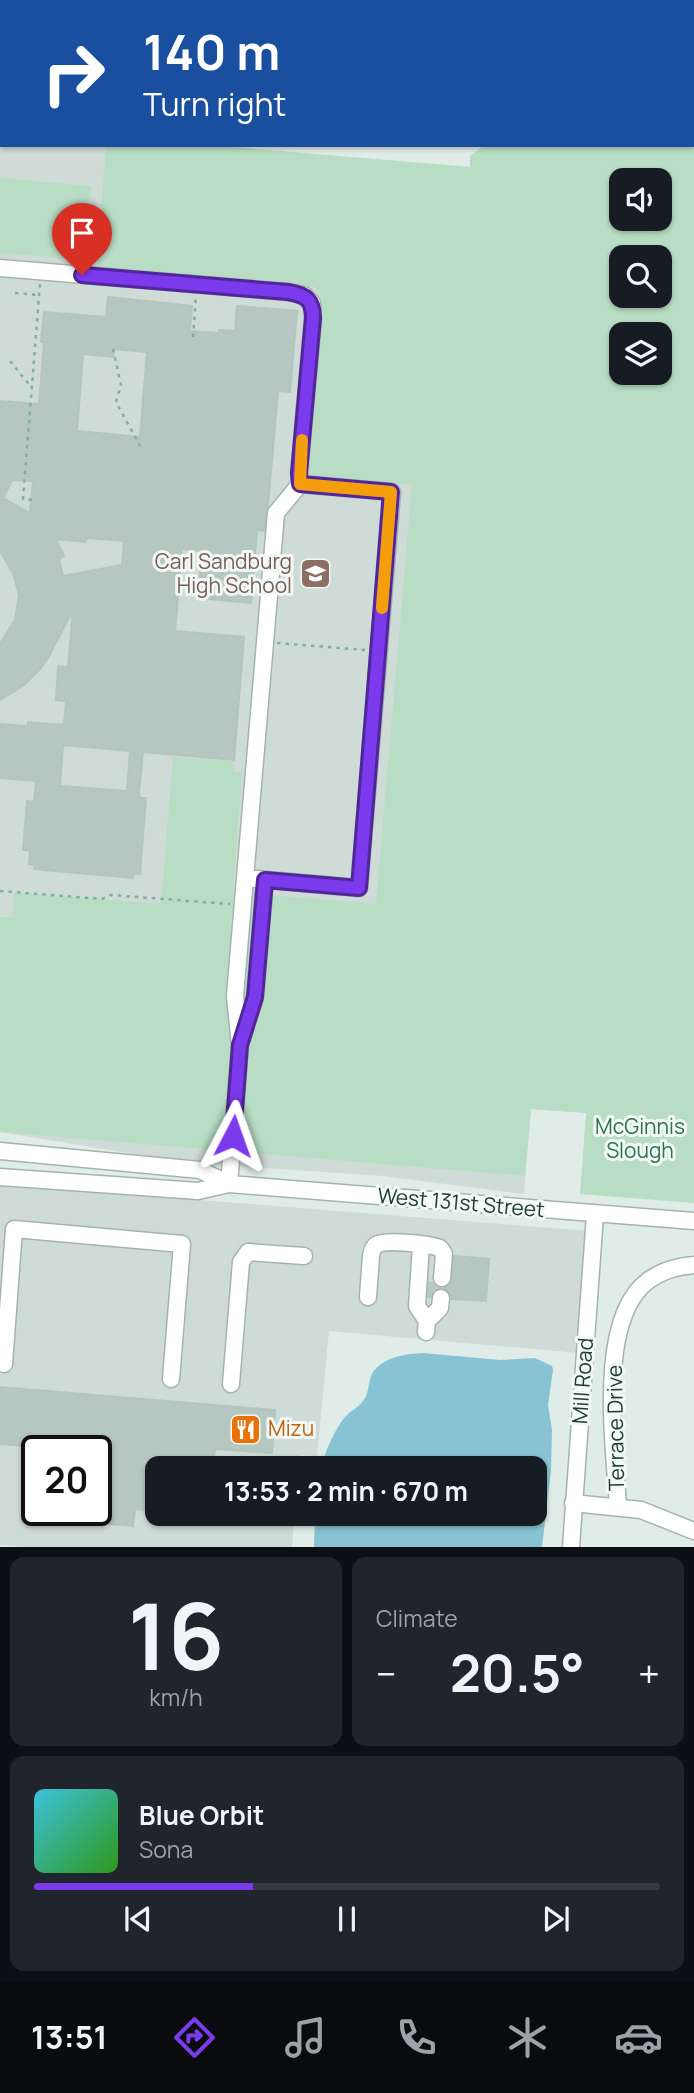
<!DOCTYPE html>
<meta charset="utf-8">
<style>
body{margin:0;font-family:Manrope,sans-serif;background:#20242c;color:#f1f3f6;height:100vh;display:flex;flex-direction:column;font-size:26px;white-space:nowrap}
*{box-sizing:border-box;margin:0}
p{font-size:23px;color:#9ea1a6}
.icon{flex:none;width:38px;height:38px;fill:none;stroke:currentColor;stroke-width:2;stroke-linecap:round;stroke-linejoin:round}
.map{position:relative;height:1547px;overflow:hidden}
.sheet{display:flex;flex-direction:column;gap:10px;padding:10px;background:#0d0f14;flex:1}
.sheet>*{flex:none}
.top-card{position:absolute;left:0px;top:0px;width:695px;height:147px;box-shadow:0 2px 5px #0004;background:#1a4fa0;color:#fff;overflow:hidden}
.tools{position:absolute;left:609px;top:168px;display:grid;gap:14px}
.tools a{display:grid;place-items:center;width:63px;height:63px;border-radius:14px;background:#171b24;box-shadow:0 2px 5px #0004;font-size:35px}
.speed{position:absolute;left:21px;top:1435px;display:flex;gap:14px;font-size:35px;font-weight:700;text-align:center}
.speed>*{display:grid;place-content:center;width:91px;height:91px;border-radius:50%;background:#171b24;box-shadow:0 2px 5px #0004;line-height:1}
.speed .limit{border:4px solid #111;border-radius:10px;background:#fff;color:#111}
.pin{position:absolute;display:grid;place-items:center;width:60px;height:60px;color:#fff;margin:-72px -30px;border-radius:50% 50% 50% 0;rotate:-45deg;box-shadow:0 0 7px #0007}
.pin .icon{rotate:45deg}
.me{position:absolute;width:77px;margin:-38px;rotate:4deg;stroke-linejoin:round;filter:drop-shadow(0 0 5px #0008)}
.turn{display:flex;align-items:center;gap:24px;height:147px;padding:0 28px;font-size:32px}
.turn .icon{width:91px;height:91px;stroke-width:2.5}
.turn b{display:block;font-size:49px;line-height:60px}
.big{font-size:52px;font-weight:700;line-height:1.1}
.sheet .tile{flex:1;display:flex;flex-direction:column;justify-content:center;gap:10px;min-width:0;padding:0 24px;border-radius:14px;background:#20242c}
.sheet .dial{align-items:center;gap:0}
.dial b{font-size:91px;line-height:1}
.song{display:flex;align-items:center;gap:21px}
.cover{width:84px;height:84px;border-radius:10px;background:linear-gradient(135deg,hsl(190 70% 55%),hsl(110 70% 35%))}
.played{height:7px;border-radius:4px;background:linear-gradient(90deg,#7c3aed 35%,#363941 35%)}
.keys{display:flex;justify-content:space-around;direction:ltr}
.heat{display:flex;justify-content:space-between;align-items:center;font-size:38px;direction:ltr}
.sheet .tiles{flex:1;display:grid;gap:10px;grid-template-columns:1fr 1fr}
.tile:last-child{grid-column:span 2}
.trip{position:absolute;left:145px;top:1456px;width:402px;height:70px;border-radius:14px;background:#171b24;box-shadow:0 2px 5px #0004;font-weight:700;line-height:70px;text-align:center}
.menu{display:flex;height:112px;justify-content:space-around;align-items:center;background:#090b0e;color:#9ea1a6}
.menu .icon{width:49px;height:49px}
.menu .on{color:#7c3aed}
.menu b{font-size:32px;color:#f1f3f6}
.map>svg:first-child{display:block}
</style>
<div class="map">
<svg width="694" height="1547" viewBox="0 0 694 1547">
<rect width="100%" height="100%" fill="#e0ece7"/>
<path fill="#cfdbd6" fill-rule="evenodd" d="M0,129l2,16h209l410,228 -34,740 -56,-4 -7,85 -141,-18 -194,-13 -189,-31z
M0,1184l589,47 -10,122 -250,-22 -12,125 -16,-1 -2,13h-141v46h137l-3,33h-265l-27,-2zM37,1451h59v59h-59z"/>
<path fill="#b9ddc4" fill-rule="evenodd" d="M387,0h307v1203l-114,-9 6,-81 -55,-4 -6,67 -525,-44v-215h12l2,-25 147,12 12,-147 61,4 -1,10 9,1 -9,120 143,12 36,-419 -106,-10 15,-170v-8l-6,-10 -218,-18 9,-124h105l259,22v-11l13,-10 5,-1h205v-143zM621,180h39v39h-39zM621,257h39v39h-39zM621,334h39v39h-39z
M0,178l91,8 -7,74 -84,-7z"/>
<path fill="#87c3d2" d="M423,1353l77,7 35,-2 17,8 1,4 -5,35 4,25 -1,40 -9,77h-228l1,-33h221v-46h-216c6,-17 14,-39 27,-53 5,-5 12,-8 16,-14 6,-7 5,-17 8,-25 9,-19 34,-22 52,-23z"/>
<path fill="#b6c6c0" stroke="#b3c5be" stroke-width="2" fill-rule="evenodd" d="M108,297l84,9 -2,25 29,2v-3l16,1 2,-25 60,5 -7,81 -12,-1 -10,115 -4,25 -7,-1 -6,73 -53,-5 4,-47 -20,-2 -7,82 69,6 -10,123 -91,-8 -4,41 1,5h6l-6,76 -6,-1 -1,5 -99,-9 1,-4 -6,-1 1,-13 -7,-1 4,-49 7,1 2,-21 -36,-3v-54l28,2v-4l36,3 2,-24 -10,-1 2,-34 10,1 5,-57 -25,48 -8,11 -17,17 -23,14v-56l15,-24 4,-25 -6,-22 -13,-22v-150l39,3 5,-61 -3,-1 3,-30 62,5zM113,349l34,3 -7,85 -63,-6 6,-77 30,3zM12,480l21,1 -3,32 -27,-15zM87,538l37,3 -2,24 -59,11 -4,-17 5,-3 -8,-17 30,3zM63,745l67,6 -3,40 -67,-5z
M454,1256l35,3 -3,42 -35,-2 -1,-6 -6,-5 6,-4 2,-4z
M0,1387l275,23 -3,43 -57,-4 -2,19h-55v43l-23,-2 -2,17 -94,-8v-8h57v-59h-55v-4l-41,-3z"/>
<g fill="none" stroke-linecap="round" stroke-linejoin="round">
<path stroke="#bac9c4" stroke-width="16" stroke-dasharray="16 8" stroke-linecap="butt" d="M433,1298l1,-21"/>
<defs>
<path id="minor" d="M0,268l288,24 16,3 8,8 1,16 -14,154 1,11 -24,29 -41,483 5,49 -11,139
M245,878l114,10 33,-396 -92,-8
M242,1039l13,-42 10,-117
M0,1151l200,19 29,14
M0,1177l198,14 31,-7 465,37
M421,1245l-4,61 10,15
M368,1297l3,-41c1,-4 1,-8 5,-11 9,-6 53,-1 64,3l4,6 -2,24
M426,1332l1,-11 13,-13 1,-10
M4,1364l10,-135 168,15 -11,135
M231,1384l10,-122 7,-10 56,4
M573,1503l68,7 53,21
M618,1507c-3,-57 -23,-189 31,-227 13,-9 29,-14 45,-15
M571,1547l24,-332"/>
</defs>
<use href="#minor" stroke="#a3b4ae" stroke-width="19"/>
<path stroke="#80b0a3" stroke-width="2.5" stroke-dasharray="3.5 5" stroke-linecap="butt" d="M292,0l3,2
M341,0l28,2
M267,2l2,-2
M325,2l7,-2
M452,145h12
M15,293l24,2
M193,337l3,-41
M113,349l8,36 -5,17 24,44
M10,361l22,27
M32,500l-9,-1 17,-215
M277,643l88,7
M0,891l102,8 9,-4 119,9"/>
<use href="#minor" stroke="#fff" stroke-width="16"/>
</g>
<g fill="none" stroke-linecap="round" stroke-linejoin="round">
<defs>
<path id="route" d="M82,275l206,17c18,3 25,8 25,26l-14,155 1,11 91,8 -32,396 -94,-8 -10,117 -15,48 -7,91"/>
</defs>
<use href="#route" stroke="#51269a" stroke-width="18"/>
<use href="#route" stroke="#7c3aed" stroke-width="12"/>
<path stroke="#f59e0b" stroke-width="12" d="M302,440l-2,44 91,8 -9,116"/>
</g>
<defs>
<symbol id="school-square" viewBox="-11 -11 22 22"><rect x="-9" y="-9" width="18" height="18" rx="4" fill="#8d6e63" stroke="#f1f8f5"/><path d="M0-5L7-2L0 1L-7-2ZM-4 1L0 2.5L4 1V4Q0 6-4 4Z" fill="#fff"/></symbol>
<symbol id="restaurant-square" viewBox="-11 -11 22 22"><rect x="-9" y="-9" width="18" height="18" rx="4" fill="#e8710a" stroke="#f1f8f5"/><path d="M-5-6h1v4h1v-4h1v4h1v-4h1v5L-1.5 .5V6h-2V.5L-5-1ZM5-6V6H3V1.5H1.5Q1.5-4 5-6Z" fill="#fff"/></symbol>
</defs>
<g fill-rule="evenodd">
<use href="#school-square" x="298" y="556" width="35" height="35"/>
<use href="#restaurant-square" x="228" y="1412" width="35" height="35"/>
</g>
<g text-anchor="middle" stroke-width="6" stroke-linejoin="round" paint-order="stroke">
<g font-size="21" fill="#785e54" stroke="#f1f8f5" text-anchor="end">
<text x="292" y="569">Carl Sandburg<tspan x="292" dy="24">High School</tspan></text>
</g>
<g font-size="21" fill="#2a744a" stroke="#f1f8f5">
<text x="640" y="1134">McGinnis<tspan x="640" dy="24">Slough</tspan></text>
</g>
<g font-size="21" fill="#213c36" stroke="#f1f8f5">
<text transform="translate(461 1203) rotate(5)" y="7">West 131st Street</text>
<text transform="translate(583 1381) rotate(-86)" y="7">Mill Road</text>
<text transform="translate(616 1428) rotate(-91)" y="7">Terrace Drive</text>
</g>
<g font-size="21" fill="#c56008" stroke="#f1f8f5" text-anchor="start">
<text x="268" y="1436">Mizu</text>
</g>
</g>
</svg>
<div class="tools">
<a><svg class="icon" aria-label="sound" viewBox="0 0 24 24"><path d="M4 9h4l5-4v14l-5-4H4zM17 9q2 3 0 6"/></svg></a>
<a><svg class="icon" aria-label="search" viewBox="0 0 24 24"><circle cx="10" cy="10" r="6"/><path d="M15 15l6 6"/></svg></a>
<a><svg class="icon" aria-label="layers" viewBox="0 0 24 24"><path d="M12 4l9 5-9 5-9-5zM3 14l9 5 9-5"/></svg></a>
</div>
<div class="speed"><div class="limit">20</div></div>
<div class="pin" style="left:82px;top:275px;background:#d93025"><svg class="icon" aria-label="arrive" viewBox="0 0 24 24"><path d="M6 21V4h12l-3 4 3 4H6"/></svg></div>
<svg class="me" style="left:233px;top:1136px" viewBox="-20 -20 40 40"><path d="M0-17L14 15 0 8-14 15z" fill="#7c3aed" stroke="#fff" stroke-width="4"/></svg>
<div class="trip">13:53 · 2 min · 670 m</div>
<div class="top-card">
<div class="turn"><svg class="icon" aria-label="right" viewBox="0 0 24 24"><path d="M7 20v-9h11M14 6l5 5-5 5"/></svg><div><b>140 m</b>Turn right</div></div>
</div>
</div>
<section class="sheet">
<div class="tiles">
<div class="tile dial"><b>16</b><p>km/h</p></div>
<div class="tile"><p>Climate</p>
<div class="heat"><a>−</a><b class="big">20.5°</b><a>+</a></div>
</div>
<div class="tile">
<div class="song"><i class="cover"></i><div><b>Blue Orbit</b><p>Sona</p></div></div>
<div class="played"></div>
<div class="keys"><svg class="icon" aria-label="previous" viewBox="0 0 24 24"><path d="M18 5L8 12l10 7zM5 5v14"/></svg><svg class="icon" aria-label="pause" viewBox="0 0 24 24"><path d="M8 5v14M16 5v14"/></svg><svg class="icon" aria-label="next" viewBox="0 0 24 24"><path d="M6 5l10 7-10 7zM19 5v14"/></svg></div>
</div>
</div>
</section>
<nav class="menu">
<b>13:51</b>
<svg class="icon on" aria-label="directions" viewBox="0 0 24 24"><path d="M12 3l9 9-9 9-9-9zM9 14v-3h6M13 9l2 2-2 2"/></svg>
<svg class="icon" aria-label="music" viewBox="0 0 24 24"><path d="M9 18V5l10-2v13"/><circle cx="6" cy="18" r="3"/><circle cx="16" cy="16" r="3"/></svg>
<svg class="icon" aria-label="phone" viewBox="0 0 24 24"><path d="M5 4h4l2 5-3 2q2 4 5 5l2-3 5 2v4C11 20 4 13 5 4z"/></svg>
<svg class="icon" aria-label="climate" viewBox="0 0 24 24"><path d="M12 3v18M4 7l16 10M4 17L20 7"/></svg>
<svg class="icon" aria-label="car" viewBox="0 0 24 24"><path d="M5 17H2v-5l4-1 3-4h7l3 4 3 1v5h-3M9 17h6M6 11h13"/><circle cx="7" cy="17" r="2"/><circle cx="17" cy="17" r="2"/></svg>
</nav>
